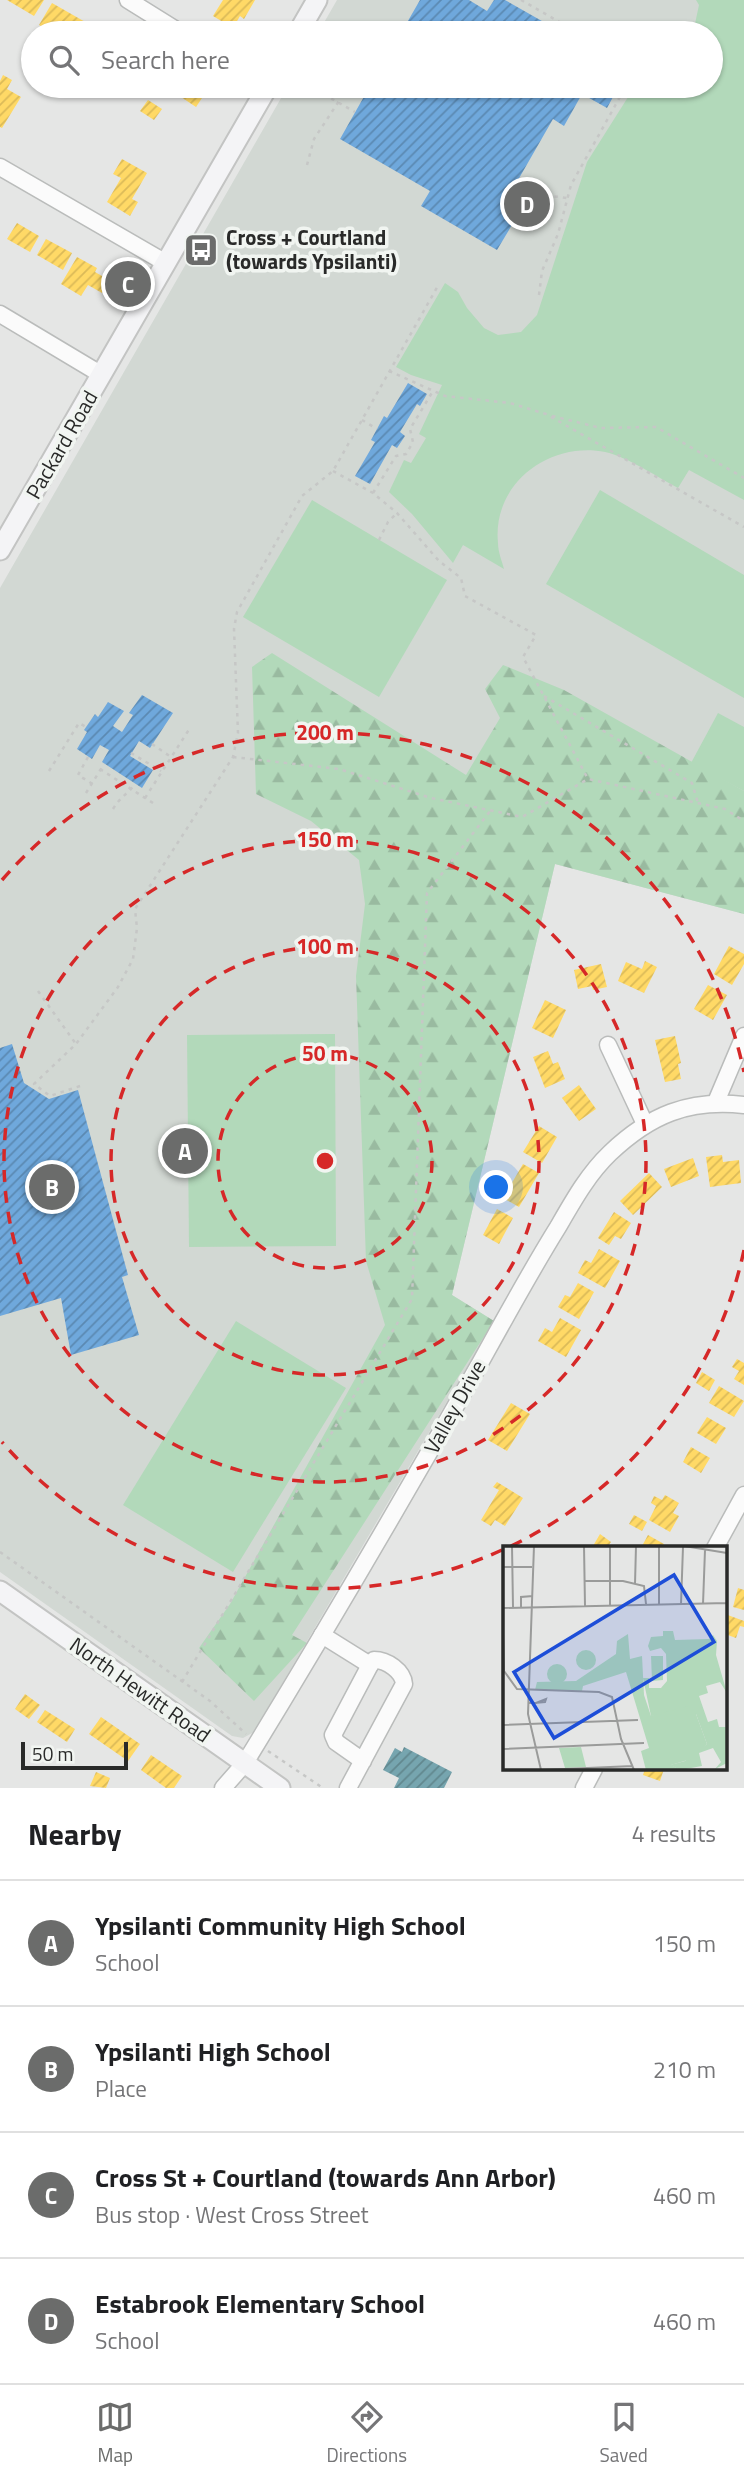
<!DOCTYPE html>
<meta charset="utf-8">
<style>
:root{--surface:#fff;--page:#f2f2f2;--text:#202124;--muted:#757577;--line:#e0e0e0;--accent:#6b6c6b}
body{margin:0;font-family:"Titillium Web",sans-serif;background:var(--page);color:var(--text)}
.scale{position:absolute;left:21px;bottom:18px;width:107px;box-sizing:border-box;padding-left:7px;border:4px solid #292a29;border-top:0;font-size:19px;line-height:24px;white-space:nowrap;color:#292a29;-webkit-text-stroke:5px #f1f5f1;paint-order:stroke}
.you{position:absolute;left:497px;top:1188px;width:24px;height:24px;margin:-18px;border:5px solid #fff;border-radius:50%;background:#1a73e8;box-shadow:0 0 0 10px #1a73e833}
.badge{display:grid;place-items:center;width:46px;height:46px;border-radius:50%;background:var(--accent);color:#fff;font-size:23px;font-weight:700}
.pin{position:absolute;translate:-50% -50%;border:4px solid #fff;box-shadow:0 2px 7px #0006}
.list{margin:0;padding:0;list-style:none}
h2{display:flex;justify-content:space-between;align-items:center;height:91px;margin:0;padding:0 28px;font-size:30px}
h2 small{font-size:23px;font-weight:400;color:var(--muted)}
.list li{display:grid;grid-template-columns:46px 1fr auto;gap:21px;align-items:center;box-sizing:border-box;height:126px;padding:0 28px;border-top:2px solid var(--line)}
.list b{display:block;font-size:26px;white-space:nowrap}
.list p{margin:0;font-size:23px;white-space:nowrap;color:var(--muted)}
.list em{font-size:23px;font-style:normal;color:var(--muted)}
.icon{flex:none;width:38px;height:38px;fill:none;stroke:currentColor;stroke-width:2;stroke-linecap:round;stroke-linejoin:round}
.map{position:relative;flex:none;width:744px;height:1788px;overflow:hidden}
.search{position:absolute;background:var(--surface);box-shadow:0 2px 5px #0004;left:21px;right:21px;top:21px;height:77px;display:flex;align-items:center;gap:18px;box-sizing:border-box;padding:0 24px;border-radius:38px;color:var(--muted);font-size:26px}
.sheet{height:595px;background:var(--surface)}
nav{display:flex;justify-content:space-around;align-items:center;box-sizing:border-box;height:98px;border-top:2px solid var(--line);background:var(--surface);font-size:19px;color:var(--muted)}
nav a{display:grid;justify-items:center;gap:4px}
nav .on{color:var(--accent)}
.map>svg:first-child{display:block}
.built{fill:#d2d8d3}
.green{fill:#b2d9ba}
.forest{fill:url(#forest-firs)}
.homes{fill:url(#homes-hatch)}
.schools{fill:url(#schools-hatch)}
.public{fill:url(#public-hatch)}
.lines{fill:none;stroke-linecap:round;stroke-linejoin:round}
.minor-casing{stroke:#babcbb;stroke-width:19}
.major-casing{stroke:#c3c4c3;stroke-width:23}
.path{stroke:#c6c7c6;stroke-width:2.5;stroke-dasharray:3.5 5;stroke-linecap:butt}
.minor{stroke:#fbfbfb;stroke-width:16}
.major{stroke:#f4f4f6;stroke-width:19}
.ring{fill:none;stroke:#d62828;stroke-width:3.5;stroke-dasharray:12 9}
.labels{text-anchor:middle;stroke-width:7;stroke-linejoin:round;paint-order:stroke}
.poi-label{font-size:21px;font-weight:bold;fill:#292a29;stroke:#f1f5f1;text-anchor:start}
.street-label{font-size:21px;fill:#292a29;stroke:#f1f5f1}
.inset-road{fill:none;stroke:#9a9b9a;stroke-width:2}
.view{fill:#1d4ed8;fill-opacity:0.15;stroke:#1d4ed8;stroke-width:3.5}
.inset-edge{fill:none;stroke:#292a29;stroke-width:3.5}
.centre{fill:#d62828;stroke:#f1f5f1;stroke-width:3.5}
.ring-label{font-size:21px;text-anchor:middle;font-weight:bold;fill:#d62828;stroke:#f1f5f1;stroke-width:7;stroke-linejoin:round;paint-order:stroke}
</style>
<div class="map">
<svg width="744" height="1788" viewBox="0 0 744 1788">
<defs>
<pattern id="forest-firs" width="22" height="20" patternUnits="userSpaceOnUse" patternTransform="scale(1.75)"><rect width="22" height="20" fill="#b2d9ba"/><path d="M5 1l3.5 6h-7zM16 11l3.5 6h-7z" fill="#99baa0"/></pattern>
<pattern id="homes-hatch" width="6" height="6" patternUnits="userSpaceOnUse" patternTransform="scale(1.75)"><rect width="6" height="6" fill="#ffd966"/><path d="M-1 1l2-2M0 6l6-6M5 7l2-2" fill="none" stroke="#dbba58"/></pattern>
<pattern id="schools-hatch" width="6" height="6" patternUnits="userSpaceOnUse" patternTransform="scale(1.75)"><rect width="6" height="6" fill="#6fa8dc"/><path d="M-1 1l2-2M0 6l6-6M5 7l2-2" fill="none" stroke="#5b89b2"/></pattern>
<pattern id="public-hatch" width="6" height="6" patternUnits="userSpaceOnUse" patternTransform="scale(1.75)"><rect width="6" height="6" fill="#76a5af"/><path d="M-1 1l2-2M0 6l6-6M5 7l2-2" fill="none" stroke="#61878e"/></pattern>
</defs>
<rect width="100%" height="100%" fill="#e5e6e5"/>
<path class="built" d="M337,0H744V914L555,864L452,1295L494,1321L254,1732L243,1738L232,1736L0,1572V588L288,86H711V33H318Z"/>
<g class="green">
<path d="M696,0H744V500L689,470L678,488C657,477 628,457 605,452C549,441 492,484 498,543C498,552 502,561 504,569L463,545L453,563L412,514L389,492L404,460L411,463L426,438L419,434L442,385L411,375L396,367L445,283L458,292L467,308L484,328L498,335L521,332L537,315L587,162L635,86H711V33H693L699,5Z"/>
<path d="M600,490L744,575V698L546,584Z"/>
<path d="M312,500L447,580L379,697L243,617Z"/>
<path d="M718,713L744,727V791L691,763Z"/>
<path d="M335,1034L336,1246L189,1247L187,1035Z"/>
<path d="M236,1321L346,1388L233,1572L123,1505Z"/>
</g>
<path class="forest" d="M272,653L466,775L500,718L485,689L503,665L564,690L744,791V914L555,864L452,1295L494,1321L292,1635L307,1643L254,1701L199,1648L230,1604L385,1325L366,1261L356,976L365,904L359,860L311,821L256,794L252,667Z"/>
<g class="homes">
<path d="M7,0H44L34,16Z"/>
<path d="M223,0H255L244,19L240,16L233,28L213,16Z"/>
<path d="M52,3L94,27L90,33H54L39,25Z"/>
<path d="M3,75L12,80L7,89L21,97L2,128L0,127V81Z"/>
<path d="M176,86H210L196,107L172,91Z"/>
<path d="M148,100L162,109L154,120L140,111Z"/>
<path d="M122,159L147,173L132,199L138,202L130,216L107,202L121,178L113,174Z"/>
<path d="M17,223L39,236L30,252L7,239Z"/>
<path d="M46,239L72,253L63,270L37,255Z"/>
<path d="M77,257L97,268L95,272L109,280L102,293L88,285L81,296L61,284Z"/>
<path d="M729,946L744,954V964L732,985L714,974Z"/>
<path d="M645,961L657,967L644,993L618,981L626,962L642,969Z"/>
<path d="M601,964L607,987L593,990L592,986L578,989L574,970Z"/>
<path d="M708,985L727,995L713,1020L694,1009Z"/>
<path d="M545,1000L566,1010L553,1038L532,1028Z"/>
<path d="M675,1036L681,1063L678,1064L681,1079L665,1082L655,1040Z"/>
<path d="M548,1051L553,1064L558,1062L565,1079L545,1088L533,1057Z"/>
<path d="M579,1085L596,1109L579,1121L562,1098Z"/>
<path d="M539,1126L557,1137L542,1163L523,1152Z"/>
<path d="M722,1155L723,1162L739,1160L741,1183L710,1187L706,1157Z"/>
<path d="M693,1158L699,1176L671,1187L664,1169Z"/>
<path d="M523,1164L539,1173L519,1207L503,1198Z"/>
<path d="M649,1173L662,1187L633,1215L620,1201Z"/>
<path d="M497,1209L513,1218L499,1244L483,1235Z"/>
<path d="M614,1212L631,1223L621,1239L615,1236L609,1245L598,1238Z"/>
<path d="M599,1249L620,1261L605,1288L578,1273L585,1260L591,1263Z"/>
<path d="M578,1283L594,1292L579,1319L558,1307L565,1295L570,1297Z"/>
<path d="M560,1318L581,1330L566,1357L538,1341L545,1328L552,1332Z"/>
<path d="M737,1359L744,1363V1385L734,1379L739,1371L732,1367Z"/>
<path d="M702,1372L715,1380L709,1391L696,1383Z"/>
<path d="M719,1386L744,1401L734,1417L709,1403Z"/>
<path d="M511,1403L530,1414L507,1451L488,1440Z"/>
<path d="M707,1417L726,1428L716,1444L697,1433Z"/>
<path d="M691,1447L710,1458L701,1473L683,1462Z"/>
<path d="M497,1482L523,1498L505,1526L495,1520L491,1526L481,1520L499,1490L493,1487Z"/>
<path d="M665,1495L679,1503L673,1513L679,1516L670,1532L649,1520L656,1506L651,1503L654,1496L662,1500Z"/>
<path d="M634,1515L647,1522L642,1531L629,1524Z"/>
<path d="M600,1534L611,1542L607,1548L593,1546Z"/>
<path d="M648,1535L664,1544L662,1548H641Z"/>
<path d="M738,1588L744,1590V1610L733,1607Z"/>
<path d="M725,1614L744,1621V1627L740,1626L736,1638L725,1634Z"/>
<path d="M25,1694L40,1705L29,1719L15,1709Z"/>
<path d="M45,1710L75,1729L67,1742L37,1722Z"/>
<path d="M101,1717L140,1744L128,1761L89,1734Z"/>
<path d="M151,1755L182,1776L174,1788H166L141,1770Z"/>
<path d="M645,1769H664L660,1781L643,1775Z"/>
<path d="M96,1772L110,1778L106,1788L90,1786Z"/>
</g>
<g class="schools">
<path d="M420,0H469L487,11L494,0H505L563,33H401Z"/>
<path d="M370,86H619L607,108L582,94L564,126L553,119L510,194L525,203L497,250L421,206L430,191L340,139Z"/>
<path d="M408,383L427,394L420,406L417,404L400,432L405,436L397,448L392,445L370,484L355,476L375,442L371,440L384,416L387,418Z"/>
<path d="M142,695L173,713L150,748L139,741L130,756L153,770L142,788L102,762L109,750L100,745L92,759L77,749L87,732L84,730L95,714L98,717L108,702L124,711L113,726L122,732L133,715L129,713Z"/>
<path d="M12,1044L24,1083L49,1099L78,1090L128,1275L122,1277L139,1335L71,1355L61,1298L0,1316V1048Z"/>
</g>
<path class="public" d="M404,1747L452,1772L444,1788H394L399,1778L383,1770L395,1748L402,1752Z"/>
<g class="lines">
<g class="minor-casing">
<g id="minor">
<path d="M128,0L181,33"/>
<path d="M0,167L166,263"/>
<path d="M0,314L102,375"/>
<path d="M608,1045L645,1124"/>
<path d="M716,1102L744,1036"/>
<path d="M715,1548L744,1495"/>
<path d="M322,1635L370,1665"/>
<path d="M223,1788L245,1763C325,1632 403,1499 479,1365C505,1318 530,1272 558,1227C573,1201 588,1174 610,1153C650,1115 688,1099 744,1105"/>
<path d="M348,1788L404,1684C403,1671 387,1660 374,1660L370,1665L333,1735L336,1742L363,1761"/>
<path d="M584,1788L594,1769"/>
</g>
</g>
<g class="major-casing">
<g id="major">
<path d="M298,33L317,0"/>
<path d="M0,550L268,86"/>
<path d="M0,1591L280,1788"/>
</g>
</g>
<g class="path">
<path d="M521,0L579,33"/>
<path d="M309,86L355,112"/>
<path d="M307,165L314,139L341,98L342,86"/>
<path d="M513,188L527,193L567,198"/>
<path d="M539,295L542,271L558,234L571,185L626,86"/>
<path d="M389,371L445,396L510,403L546,414L744,527"/>
<path d="M552,416L601,428L656,427L744,478"/>
<path d="M362,420L377,429"/>
<path d="M333,471L373,493L397,513L439,561L461,578L465,596L536,635L523,657L588,779"/>
<path d="M373,493L396,456L406,454L413,442L410,429L433,391"/>
<path d="M379,540L388,522L397,513"/>
<path d="M544,696L692,783L698,803"/>
<path d="M152,744L171,757"/>
<path d="M131,753L161,771"/>
<path d="M88,757L78,775L96,786"/>
<path d="M233,757L339,769L431,798L522,817L588,779L725,809L744,821"/>
<path d="M100,769L156,805"/>
<path d="M49,771L79,723L86,727"/>
<path d="M86,793L104,764"/>
<path d="M145,798L190,728"/>
<path d="M113,809C120,797 129,793 135,784"/>
<path d="M38,991L76,1044"/>
<path d="M80,1086L50,1096L34,1084L76,1044L118,987L133,959L137,928L135,909L233,757L238,733L234,629L237,612L302,496L333,471L439,284"/>
<path d="M0,1552L210,1701L246,1734"/>
<path d="M182,1682L412,1299L427,893L491,810"/>
<path d="M268,1751L323,1788"/>
</g>
<use href="#minor" class="minor"/>
<use href="#major" class="major"/>
</g>
<g class="ring">
<circle cx="325" cy="1161" r="107"/>
<circle cx="325" cy="1161" r="214"/>
<circle cx="325" cy="1161" r="321"/>
<path d="M744 1250A428 428 0 0 1 509 1547M502 1550A428 428 0 0 1 2 1442M2 880A428 428 0 0 1 744 1072"/>
</g>
<defs>
<g id="bus-square" transform="scale(1.75)"><rect x="-9" y="-9" width="18" height="18" rx="4" fill="#6b6c6b" stroke="#f1f5f1"/><path d="M-5-6H5V4H4V6H2V4H-2V6H-4V4H-5ZM-3.5-4V0h7V-4ZM-3.5 1.2v1.5H-2V1.2ZM2 1.2v1.5H3.5V1.2Z" fill="#fff"/></g>
</defs>
<g fill-rule="evenodd">
<use href="#bus-square" x="201" y="250"/>
</g>
<g class="labels">
<g class="poi-label">
<text x="226" y="245">Cross + Courtland<tspan x="226" dy="24">(towards Ypsilanti)</tspan></text>
</g>
<g class="street-label">
<text transform="translate(62 445) rotate(-60)" y="7">Packard Road</text>
<text transform="translate(455 1407) rotate(-61)" y="7">Valley Drive</text>
<text transform="translate(140 1690) rotate(35)" y="7">North Hewitt Road</text>
</g>
</g>
<g transform="translate(503 1546)">
<rect width="224" height="224" fill="#e5e6e5"/>
<path d="M160,85H170L172,94L206,93L210,89L214,95L213,109L224,147L217,136L203,140L205,147L196,150L205,176L214,173L216,181H224V217L212,223L218,216L210,202L196,207L199,220L177,224L167,219L182,215L204,198L193,168L148,170L140,132H146V142H158L164,135L163,108L158,102L147,105L145,100L148,91L160,90ZM73 114a10 10 0 1 1 20 0a10 10 0 1 1-20 0ZM148,110H160V134L149,135ZM44 128a10 10 0 1 1 20 0a10 10 0 1 1-20 0ZM78,201L83,221L62,222L56,202Z" fill="#b2d9ba"/>
<path d="M125,88L127,113L139,110L141,149L148,170L186,160L193,168L204,198L188,213L168,219L177,224H143L138,205L146,202L123,126L80,140L79,145L32,144L34,136L73,135L113,108L114,95Z" fill="#b2d9ba"/>
<path class="inset-road" d="M9,0L10,61M31,0L25,168L38,224M81,0L82,60M156,0V58M181,0L224,7M224,11V110M0,21H29M82,35H120L141,40L143,58M132,38L133,0M178,58L180,1M200,58L202,4M107,59V0M18,61V51L30,50M0,62L224,57M0,88L1,125L14,143L96,146L109,151L118,193L131,224M25,157H31L42,156L43,153L33,157M0,179L135,174M0,203L141,197M39,224L130,220"/>
<path class="view" d="M171,29L211,96L51,192L11,126Z"/>
<rect width="224" height="224" class="inset-edge"/>
</g>
<circle cx="325" cy="1161" r="10" class="centre"/>
<g class="ring-label">
<text x="325" y="740">200 m</text>
<text x="325" y="847">150 m</text>
<text x="325" y="954">100 m</text>
<text x="325" y="1061">50 m</text>
</g>
</svg>
<div class="scale">50 m</div>
<div class="you"></div>
<div class="pin badge" style="left:185px;top:1151px">A</div>
<div class="pin badge" style="left:52px;top:1187px">B</div>
<div class="pin badge" style="left:128px;top:284px">C</div>
<div class="pin badge" style="left:527px;top:204px">D</div>
<div class="search"><svg class="icon" aria-label="search" viewBox="0 0 24 24"><circle cx="10" cy="10" r="6"/><path d="M15 15l6 6"/></svg>Search here</div>
</div>
<section class="sheet">
<h2>Nearby<small>4 results</small></h2>
<ul class="list">
<li><span class="badge">A</span><div><b>Ypsilanti Community High School</b><p>School</p></div><em>150 m</em></li>
<li><span class="badge">B</span><div><b>Ypsilanti High School</b><p>Place</p></div><em>210 m</em></li>
<li><span class="badge">C</span><div><b>Cross St + Courtland (towards Ann Arbor)</b><p>Bus stop · West Cross Street</p></div><em>460 m</em></li>
<li><span class="badge">D</span><div><b>Estabrook Elementary School</b><p>School</p></div><em>460 m</em></li>
</ul>
</section>
<nav>
<a class="on"><svg class="icon" aria-label="map" viewBox="0 0 24 24"><path d="M3 6l6-2 6 2 6-2v14l-6 2-6-2-6 2zM9 4v14M15 6v14"/></svg>Map</a>
<a><svg class="icon" aria-label="directions" viewBox="0 0 24 24"><path d="M12 3l9 9-9 9-9-9zM9 14v-3h6M13 9l2 2-2 2"/></svg>Directions</a>
<a><svg class="icon" aria-label="saved" viewBox="0 0 24 24"><path d="M7 4h10v16l-5-4-5 4z"/></svg>Saved</a>
</nav>
